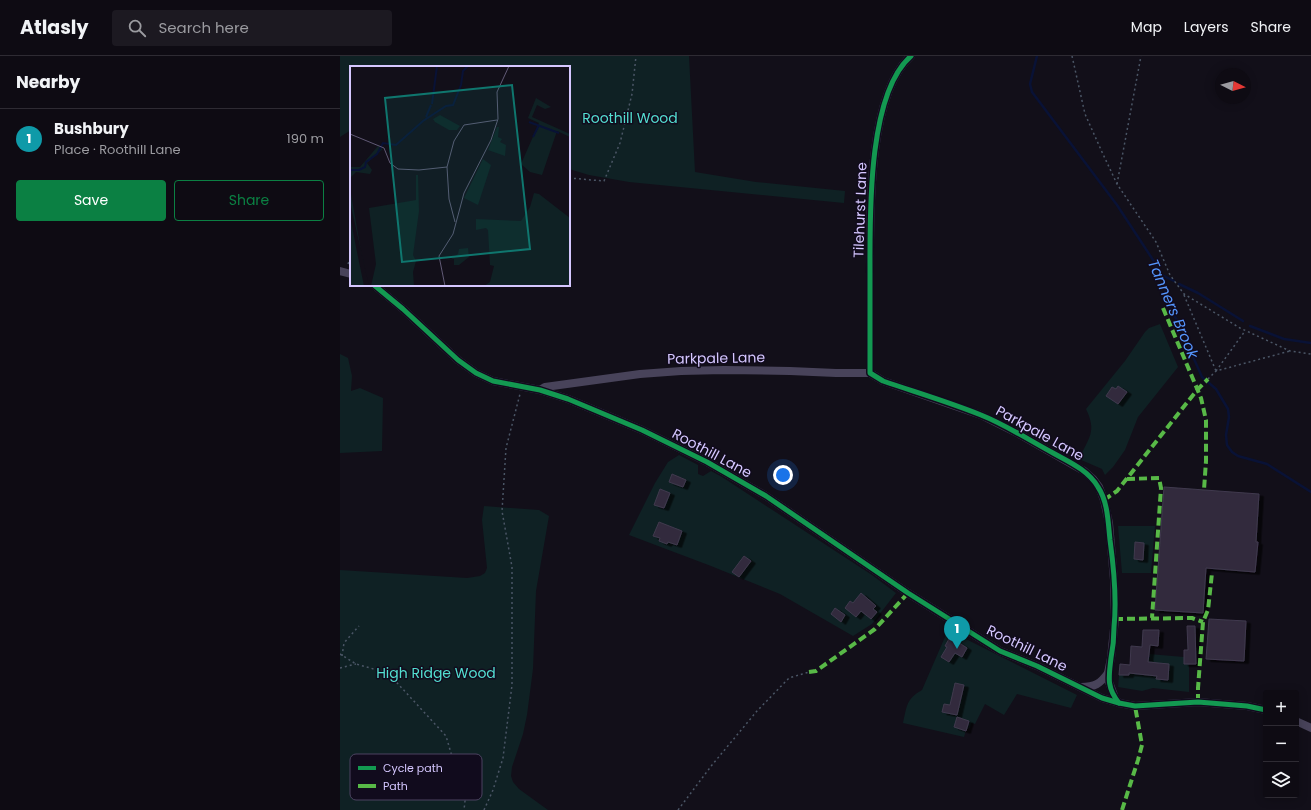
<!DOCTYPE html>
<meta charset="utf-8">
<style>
:root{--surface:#0e0b13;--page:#1c1921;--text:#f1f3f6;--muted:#9b9ba0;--line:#2e2b33;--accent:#0b8043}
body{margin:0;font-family:Poppins,sans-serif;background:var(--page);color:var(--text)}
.controls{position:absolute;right:12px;bottom:12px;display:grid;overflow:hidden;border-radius:4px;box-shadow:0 2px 10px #0003}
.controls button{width:36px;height:36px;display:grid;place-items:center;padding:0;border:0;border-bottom:1px solid var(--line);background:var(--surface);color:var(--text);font:20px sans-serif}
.compass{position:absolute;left:875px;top:12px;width:36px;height:36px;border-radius:50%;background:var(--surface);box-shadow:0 2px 10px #0003;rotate:96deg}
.you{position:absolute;left:443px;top:419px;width:14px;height:14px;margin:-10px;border:3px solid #fff;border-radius:50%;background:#1a73e8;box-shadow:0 0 0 6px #1a73e833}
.badge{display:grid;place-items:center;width:26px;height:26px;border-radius:50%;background:var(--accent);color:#fff;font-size:13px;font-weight:700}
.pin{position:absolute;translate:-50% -33px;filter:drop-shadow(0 1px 2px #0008)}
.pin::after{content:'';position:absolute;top:21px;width:14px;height:12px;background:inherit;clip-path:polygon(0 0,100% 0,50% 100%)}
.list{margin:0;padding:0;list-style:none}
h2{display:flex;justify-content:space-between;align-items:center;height:52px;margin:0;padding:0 16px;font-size:17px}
h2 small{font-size:13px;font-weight:400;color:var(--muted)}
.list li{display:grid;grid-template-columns:26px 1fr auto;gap:12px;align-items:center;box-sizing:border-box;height:60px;padding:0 16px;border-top:1px solid var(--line)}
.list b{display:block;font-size:15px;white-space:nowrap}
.list p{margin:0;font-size:13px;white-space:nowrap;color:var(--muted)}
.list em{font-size:13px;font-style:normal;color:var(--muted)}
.actions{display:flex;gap:8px;padding:12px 16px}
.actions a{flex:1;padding:9px 0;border:1px solid var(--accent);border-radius:4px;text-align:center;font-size:14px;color:var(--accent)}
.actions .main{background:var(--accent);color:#fff}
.icon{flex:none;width:22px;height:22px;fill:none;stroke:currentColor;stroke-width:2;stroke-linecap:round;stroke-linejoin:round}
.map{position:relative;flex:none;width:971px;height:754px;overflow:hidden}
header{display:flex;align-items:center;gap:24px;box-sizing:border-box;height:56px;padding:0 20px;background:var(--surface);border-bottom:1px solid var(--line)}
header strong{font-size:19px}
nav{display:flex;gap:22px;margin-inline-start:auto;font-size:14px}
.search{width:280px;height:36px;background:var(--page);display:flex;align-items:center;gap:10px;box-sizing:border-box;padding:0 14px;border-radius:4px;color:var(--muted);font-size:15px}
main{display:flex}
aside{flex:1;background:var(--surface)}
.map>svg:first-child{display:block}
.green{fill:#0f2124}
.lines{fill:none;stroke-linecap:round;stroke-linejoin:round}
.stream{stroke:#091236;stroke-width:2.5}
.building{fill:#312c3c;stroke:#40394e;filter:url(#shadow)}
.path{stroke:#4b5666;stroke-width:1.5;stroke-dasharray:2 3;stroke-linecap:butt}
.street{stroke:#48435a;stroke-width:8}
.quiet{stroke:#58b947;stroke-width:4;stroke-dasharray:8 4;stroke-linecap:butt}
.cycleway-casing{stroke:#110b1d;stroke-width:8}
.cycleway{stroke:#139951;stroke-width:5}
.labels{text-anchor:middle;stroke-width:3;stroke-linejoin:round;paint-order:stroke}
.park-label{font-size:14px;fill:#53dfd1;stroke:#110b1d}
.street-label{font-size:14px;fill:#d5c7ff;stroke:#110b1d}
.water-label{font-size:15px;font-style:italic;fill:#5597ff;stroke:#110b1d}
.inset-river{fill:none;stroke:#091236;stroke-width:2}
.inset-road{fill:none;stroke:#605975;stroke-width:1}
.view{fill:#0f766e;fill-opacity:0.15;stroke:#0f766e;stroke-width:2}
.inset-edge{fill:none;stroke:#d5c7ff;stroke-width:2}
.key{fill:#110b1d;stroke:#4c4361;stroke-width:1}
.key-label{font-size:11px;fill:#d5c7ff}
</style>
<header>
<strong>Atlasly</strong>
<div class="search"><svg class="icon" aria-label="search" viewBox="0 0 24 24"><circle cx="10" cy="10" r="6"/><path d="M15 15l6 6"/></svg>Search here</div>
<nav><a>Map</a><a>Layers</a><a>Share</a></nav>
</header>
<main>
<aside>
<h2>Nearby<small></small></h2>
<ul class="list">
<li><span class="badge" style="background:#0f9aa8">1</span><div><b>Bushbury</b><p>Place · Roothill Lane</p></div><em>190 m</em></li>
</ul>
<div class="actions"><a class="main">Save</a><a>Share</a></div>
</aside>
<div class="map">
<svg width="971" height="754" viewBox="0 0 971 754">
<defs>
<filter id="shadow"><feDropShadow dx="4.5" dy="2.5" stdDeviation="0" flood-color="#0009"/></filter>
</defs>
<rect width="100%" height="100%" fill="#120f19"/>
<g class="green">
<path d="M0,0H349L355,116L416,126L505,135L504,147L289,126L249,119L229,113V11H11V74L0,81Z"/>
<path d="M820,268L838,311L798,361L785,394L773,411L765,419L762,413L739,403C749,381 757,376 746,353L785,305L805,276L809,272Z"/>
<path d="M0,298L8,302L12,320L11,335L20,332L43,342L42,395L0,397Z"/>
<path d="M339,399L358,409V418L363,420L371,415L382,421L532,519L556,537L532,568L513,580L440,538L371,510L289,479L315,427L328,406Z"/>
<path d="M144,450L199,454L209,460L196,535L193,613L187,659L183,678L172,711L171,720L173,726L179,733L208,754H0V514L127,522L140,520L145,517L147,512L142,464Z"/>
<path d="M778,470H815L811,517H782Z"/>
<path d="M608,574L737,639L731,652L677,638L664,659L645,648L635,668L631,667L630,672L627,671L624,681L563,667C567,650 566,643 582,634Z"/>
<path d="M809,598L844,601L849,608V636L813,632L802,635L778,631L779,619H788L789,617L806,618Z"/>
</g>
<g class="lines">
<g class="stream">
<path d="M697,0L690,28L692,36L777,149L817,210L824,226L827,244L833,258L844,275L854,303L862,321L876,333L888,353L889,361L886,379L887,389L892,396L898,400L927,408L971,436"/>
<path d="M822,219L834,225"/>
<path d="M839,228L858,237L903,265"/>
<path d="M910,270L944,283L971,287"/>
</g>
</g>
<g class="building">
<path d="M778,330L787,336L778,348L766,340L772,331L776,333Z"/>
<path d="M332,418L346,424L343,431L329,426Z"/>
<path d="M824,431L919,438L916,486H918L915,516L866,512L863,557L815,554Z"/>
<path d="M320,433L330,437L324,452L314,449Z"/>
<path d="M319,466L342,475L337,489L328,486L327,488L319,485L320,482L313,480Z"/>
<path d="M795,486L804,487L803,504L794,503Z"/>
<path d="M404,500L411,505L399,521L392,516Z"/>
<path d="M521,537L536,550L533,553L537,556L531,563L521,555L516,561L505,552L510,545L513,547Z"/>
<path d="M495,552L505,559L501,566L491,558Z"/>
<path d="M869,563L906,565L904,605L866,603Z"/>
<path d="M847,570H855L856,608H844V594H848Z"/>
<path d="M803,574H819L818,590L810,589L808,606L829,608L828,624L816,623L817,620L789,617V619H779L780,608L790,609L791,590L802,591Z"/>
<path d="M610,581L627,592L622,601L615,597L609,606L601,601L607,591L605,590Z"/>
<path d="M615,627L624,629L617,659L602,656L604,648L610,649Z"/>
<path d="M617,661L629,665L626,675L614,671Z"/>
</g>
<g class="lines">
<g class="path">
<path d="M732,0L745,58L762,96L777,128L816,186L830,219L844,238L900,272L950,295L971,298"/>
<path d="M229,122L264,125L280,87L292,38L296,0"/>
<path d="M777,128L801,0"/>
<path d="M8,208L11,201"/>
<path d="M844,239L876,315"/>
<path d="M876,315L905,275"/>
<path d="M868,323L876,315L950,295"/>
<path d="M0,598L16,608L48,617L106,680L125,745L124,754"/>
<path d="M2,600L4,587L19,570"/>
<path d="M0,612L16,608"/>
<path d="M144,754L153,734L163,702L172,629V511L162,455L166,392L180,338"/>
<path d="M338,754L372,709L417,655L449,622L469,616"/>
</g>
<g class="street">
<path d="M0,215L11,218"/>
<path d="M34,229L63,253L118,304L136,317L153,325L200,334L228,343L302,374L367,406L426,440L568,537L660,595L697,610L762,642L779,647L795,650L858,646L907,650L926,654"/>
<path d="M530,317C530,284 530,250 530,217C530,162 527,38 571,0"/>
<path d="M200,334L205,331L300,318L341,315L384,314L450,315L496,317H530L543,325L641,359L679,378L744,415L753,423L759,431L764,444L769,467L774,524L775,563L771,602L768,617L769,626L775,642L779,647"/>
<path d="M741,631C755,631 760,628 768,617"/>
<path d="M956,665L971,672"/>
</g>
<g class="quiet">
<path d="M823,252L861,342L866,364V405L864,434"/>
<path d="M787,423L819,422L821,432L812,562"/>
<path d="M764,444L777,435L857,334L868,323"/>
<path d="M775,563L852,562L863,566"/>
<path d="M469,616L476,615L535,573L568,537"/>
<path d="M858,646V632L863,566L868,554L872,517"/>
<path d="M782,754L798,704L802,689L795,650"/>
</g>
<g class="cycleway-casing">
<g id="cycleway">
<path d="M571,0C527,38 530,162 530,217C530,250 530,284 530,317L543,325C575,336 609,346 641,359C666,369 689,384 713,397C729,406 748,414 758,431C768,446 768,466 770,484C774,513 777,542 774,571C774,581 773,592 771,602C769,620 766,631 779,647"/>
<path d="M34,229L63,253L118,304L136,317L153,325L200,334L228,343L302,374L367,406L426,440L568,537L660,595L697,610L762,642L779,647L795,650L858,646L907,650L926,654"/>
</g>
</g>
<use href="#cycleway" class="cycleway"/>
</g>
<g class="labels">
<g class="park-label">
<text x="290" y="67">Roothill Wood</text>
<text x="96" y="622">High Ridge Wood</text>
</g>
<g class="street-label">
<text transform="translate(520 154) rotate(-88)" y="5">Tilehurst Lane</text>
<text transform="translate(376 302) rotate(-1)" y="5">Parkpale Lane</text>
<text transform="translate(700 377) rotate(29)" y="5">Parkpale Lane</text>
<text transform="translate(372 397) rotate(28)" y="5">Roothill Lane</text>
<text transform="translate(687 592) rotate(26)" y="5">Roothill Lane</text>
</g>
<g class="water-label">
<text transform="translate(833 253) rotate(67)" y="5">Tanners Brook</text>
</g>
</g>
<g transform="translate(10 10)">
<rect width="220" height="220" fill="#120f19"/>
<path d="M186,32L201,41L195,43L187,39L182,51L220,68V71L207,65L192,109L180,106L171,98L189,57L178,52ZM90,49L110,60L107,64H99L85,56L83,53ZM147,61H149L148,71L152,73L150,76L156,79L155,90L138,84ZM28,80L33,83L17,97L22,104L20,108L6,106L0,112V101H10ZM133,93L141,99L128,139L114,132ZM66,109H68L69,145L63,189L66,195L63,206L64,220H21L26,198L19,142L66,134ZM0,122L11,185L19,220L0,136ZM184,127L189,128L220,152V220H134L140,216L144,200L140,199L138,164L136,162L126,164V153L171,155L180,141ZM0,150L6,181L14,220H0ZM118,182L119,191L109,199H104V193L90,195L101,193L108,188L109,183Z" fill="#0f2124"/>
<path class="inset-river" d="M82,38L87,0M76,51L81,39M179,56L209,67M183,71L189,59M0,104H9L15,101L16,96L27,88L33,77L46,79L73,55L96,40L103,39L111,19L113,5L118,0"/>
<path class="inset-road" d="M0,68L34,82L40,97L48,103L69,104L97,101M105,156L99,133L97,101L104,75L114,59L147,54M95,220L89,190L103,168L114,127L141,74L148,53L147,26L159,0"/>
<path class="view" d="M162,19L180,183L52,196L35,32Z"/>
<rect width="220" height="220" class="inset-edge"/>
</g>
<rect x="10" y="698" width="132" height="46" rx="6" class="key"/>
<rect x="18" y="710" width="18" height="4" fill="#139951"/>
<rect x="18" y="728" width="18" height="4" fill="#58b947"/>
<g class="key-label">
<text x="43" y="716">Cycle path</text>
<text x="43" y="734">Path</text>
</g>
</svg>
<div class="controls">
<button>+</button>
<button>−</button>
<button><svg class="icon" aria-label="layers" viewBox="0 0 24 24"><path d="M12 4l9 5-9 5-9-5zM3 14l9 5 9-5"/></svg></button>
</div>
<svg class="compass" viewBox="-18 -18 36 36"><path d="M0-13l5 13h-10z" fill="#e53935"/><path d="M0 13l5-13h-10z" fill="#9b9ba0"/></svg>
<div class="you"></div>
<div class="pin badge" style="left:617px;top:593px;background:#0f9aa8">1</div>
</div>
</main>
